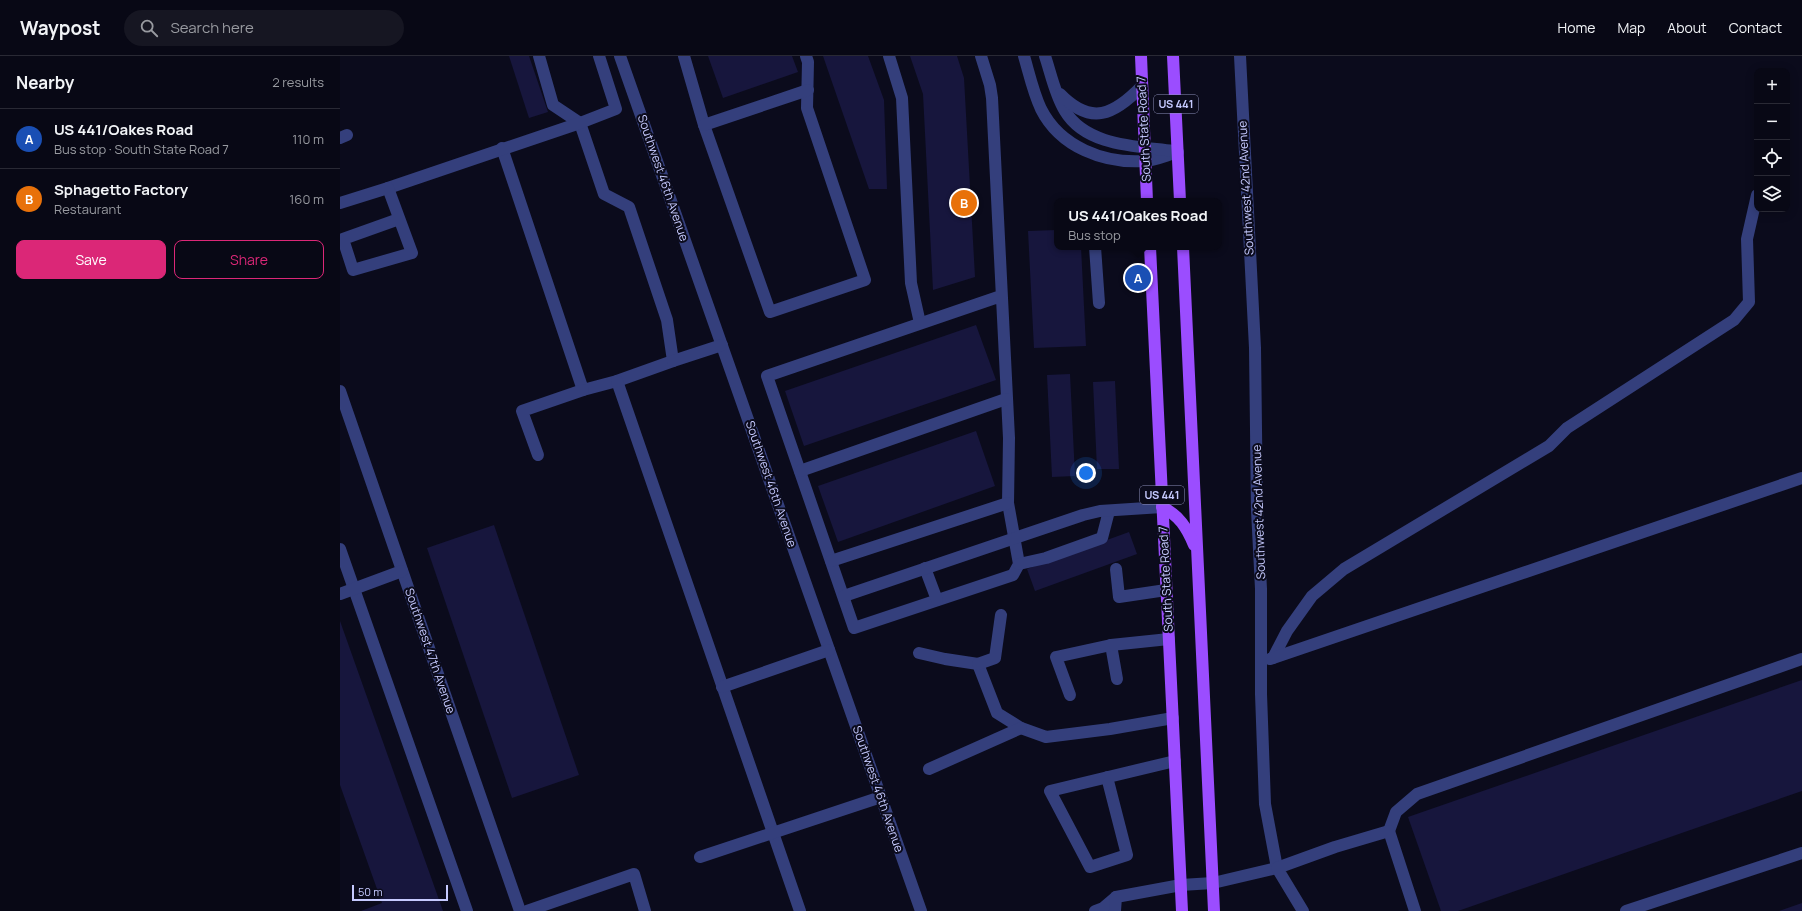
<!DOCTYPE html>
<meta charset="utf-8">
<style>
:root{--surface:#080815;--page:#161622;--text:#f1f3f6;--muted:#989aa0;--line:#292934;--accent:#db2777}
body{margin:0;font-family:Manrope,sans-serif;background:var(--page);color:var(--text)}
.controls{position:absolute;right:12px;top:12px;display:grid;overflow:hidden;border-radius:8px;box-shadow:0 2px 10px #0003}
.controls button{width:36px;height:36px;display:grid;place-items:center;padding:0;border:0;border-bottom:1px solid var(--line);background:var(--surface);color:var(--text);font:20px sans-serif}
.scale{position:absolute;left:12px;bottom:10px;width:96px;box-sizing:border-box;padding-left:4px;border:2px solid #c6caff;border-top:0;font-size:11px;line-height:14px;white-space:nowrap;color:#c6caff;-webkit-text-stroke:3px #0b0b1c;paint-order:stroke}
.you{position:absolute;left:746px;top:417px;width:14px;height:14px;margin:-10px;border:3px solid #fff;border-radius:50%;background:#1a73e8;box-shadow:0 0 0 6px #1a73e833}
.badge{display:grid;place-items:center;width:26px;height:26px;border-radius:50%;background:var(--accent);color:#fff;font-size:13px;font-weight:700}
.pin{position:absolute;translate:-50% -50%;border:2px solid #fff;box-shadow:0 1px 4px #0006}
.popup{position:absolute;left:714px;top:142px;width:168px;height:52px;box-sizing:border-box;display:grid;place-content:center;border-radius:8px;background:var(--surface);filter:drop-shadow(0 1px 3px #0005);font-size:13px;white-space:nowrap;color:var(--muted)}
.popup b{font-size:15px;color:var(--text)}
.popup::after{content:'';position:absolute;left:50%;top:100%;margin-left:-8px;border:8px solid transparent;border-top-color:var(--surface)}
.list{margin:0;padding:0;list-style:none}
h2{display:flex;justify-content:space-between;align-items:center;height:52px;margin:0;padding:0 16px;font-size:17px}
h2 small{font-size:13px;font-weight:400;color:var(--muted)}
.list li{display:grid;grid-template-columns:26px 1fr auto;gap:12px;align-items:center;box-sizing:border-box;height:60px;padding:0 16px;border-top:1px solid var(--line)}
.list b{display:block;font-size:15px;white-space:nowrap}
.list p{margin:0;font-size:13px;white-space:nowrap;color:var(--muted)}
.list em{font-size:13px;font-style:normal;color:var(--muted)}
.actions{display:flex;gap:8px;padding:12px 16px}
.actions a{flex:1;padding:9px 0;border:1px solid var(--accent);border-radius:8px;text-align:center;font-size:14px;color:var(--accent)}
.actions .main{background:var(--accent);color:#fff}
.icon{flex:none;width:22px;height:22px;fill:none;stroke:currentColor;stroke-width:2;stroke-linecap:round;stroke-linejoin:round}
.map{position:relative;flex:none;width:1462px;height:855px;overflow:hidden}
header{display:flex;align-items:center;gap:24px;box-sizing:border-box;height:56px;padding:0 20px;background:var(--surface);border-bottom:1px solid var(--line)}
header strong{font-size:19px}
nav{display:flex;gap:22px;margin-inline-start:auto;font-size:14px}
.search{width:280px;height:36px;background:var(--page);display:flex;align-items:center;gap:10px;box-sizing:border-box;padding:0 14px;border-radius:22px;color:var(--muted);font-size:15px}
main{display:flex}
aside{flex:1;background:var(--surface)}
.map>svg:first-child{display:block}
.building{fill:#17163d}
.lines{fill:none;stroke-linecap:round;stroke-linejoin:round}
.minor{stroke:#343f7c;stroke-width:12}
.major{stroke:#9b4dff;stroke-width:12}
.labels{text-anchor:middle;stroke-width:4;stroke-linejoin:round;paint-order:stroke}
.shield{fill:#0b0b1c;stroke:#8e91bb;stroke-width:1}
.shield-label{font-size:11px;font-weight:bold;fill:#c6caff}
.street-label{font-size:12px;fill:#c6caff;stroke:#0b0b1c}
</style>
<header>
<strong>Waypost</strong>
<div class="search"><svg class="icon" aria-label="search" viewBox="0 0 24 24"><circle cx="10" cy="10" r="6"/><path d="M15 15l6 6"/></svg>Search here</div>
<nav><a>Home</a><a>Map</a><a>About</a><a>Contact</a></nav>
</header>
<main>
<aside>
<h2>Nearby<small>2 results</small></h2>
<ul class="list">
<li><span class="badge" style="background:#1a4fb4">A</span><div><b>US 441/Oakes Road</b><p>Bus stop · South State Road 7</p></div><em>110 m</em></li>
<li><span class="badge" style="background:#e8710a">B</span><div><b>Sphagetto Factory</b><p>Restaurant</p></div><em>160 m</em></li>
</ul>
<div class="actions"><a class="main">Save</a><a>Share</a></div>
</aside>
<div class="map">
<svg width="1462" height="855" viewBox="0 0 1462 855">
<rect width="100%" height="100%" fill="#0b0b1c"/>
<g class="building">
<path d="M169,0H189L208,56L189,62Z"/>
<path d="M368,0H452L458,16L383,42Z"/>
<path d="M483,0H528L544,44L547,133H529Z"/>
<path d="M570,0H617L624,22L635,221L593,234L583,38Z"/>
<path d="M717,174V191H741L746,290L694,292L688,175Z"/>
<path d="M636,269L656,324L464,390L445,335Z"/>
<path d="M730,318L735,420L712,421L707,319Z"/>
<path d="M775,325L779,413H757L753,326Z"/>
<path d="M636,375L655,430L498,486L478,430Z"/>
<path d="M154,469L239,719L172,742L87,492Z"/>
<path d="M789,476L797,498L695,535L687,513Z"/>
<path d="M0,565L103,855H21L42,847L0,729Z"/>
<path d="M1462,624V735L1118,855H1101L1068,761Z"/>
<path d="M1462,847V855H1439Z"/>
</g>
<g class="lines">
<g class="minor">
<path d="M280,0L581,855"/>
<path d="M344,0L364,69L430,256L525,224L467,52L468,6L466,0"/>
<path d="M549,0L562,42L571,227L580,267"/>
<path d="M641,0L650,29L652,42L669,382L668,447L679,508L673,519L514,572L427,320L661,240"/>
<path d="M684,0C689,17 693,36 701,53C720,91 764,108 805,105C816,104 827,99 838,96"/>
<path d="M705,0C711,18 715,39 725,55C746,90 796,90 833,95"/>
<path d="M720,38C751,70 774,59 802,30"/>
<path d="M364,69L468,34"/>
<path d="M0,82L7,79"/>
<path d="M162,92L243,334L277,325L333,305L327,264L289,151L264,138L240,67L213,49L199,0"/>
<path d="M48,132L240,67L276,53L259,0"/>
<path d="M0,147L48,132L72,197L13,214L3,183L59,163"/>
<path d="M755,191L759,247"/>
<path d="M333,305L382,289"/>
<path d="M277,325L460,855"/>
<path d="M0,335L180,855"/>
<path d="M198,399L182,355L243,334"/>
<path d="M460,415L666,343"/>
<path d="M0,493L127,855"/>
<path d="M491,505L668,447"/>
<path d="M679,508L706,502L762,482L769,455"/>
<path d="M585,512L597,544"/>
<path d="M776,513L779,541L826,534"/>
<path d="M0,538L62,515"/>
<path d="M504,540L743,459L760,455L822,451"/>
<path d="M771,589L777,623"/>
<path d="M579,597L605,603L638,608L657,657L681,672L706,681L770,673L833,662"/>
<path d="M933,602L947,575L972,540L1004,513L1209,390L1227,372L1394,264L1409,246L1407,183L1417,139"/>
<path d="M930,603L1462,422"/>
<path d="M638,608L655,602L661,559"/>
<path d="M382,631L489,594"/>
<path d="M730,639L716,601L771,589L829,583"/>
<path d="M589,713L681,672"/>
<path d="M767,721L787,799L750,811L710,735L835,705"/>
<path d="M1049,775L1056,756L1077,738L1462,603"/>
<path d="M360,801L541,741"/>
<path d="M187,855L294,818L305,855"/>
<path d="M755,855L763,852L776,841"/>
<path d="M775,855L776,841L841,829L873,827L937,812L925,748L921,638V533L917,454L915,292L900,0"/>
<path d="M963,855L937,812L995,791L1049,775L1075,855"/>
<path d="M1286,855L1462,797"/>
</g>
<g class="major">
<path d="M801,0L807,145"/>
<path d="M833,0L840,145"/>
<path d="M810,191L842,855"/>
<path d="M843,191L874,855"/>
<path d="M822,451C839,459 847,472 854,489"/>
</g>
</g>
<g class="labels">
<g class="shield">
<rect x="814" y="39" width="44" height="18" rx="3"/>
<rect x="800" y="430" width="44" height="18" rx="3"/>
</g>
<g class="shield-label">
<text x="836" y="52">US 441</text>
<text x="822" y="443">US 441</text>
</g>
<g class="street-label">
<text transform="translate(804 73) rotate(-93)" y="4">South State Road 7</text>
<text transform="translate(323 122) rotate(71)" y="4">Southwest 46th Avenue</text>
<text transform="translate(906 132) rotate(-93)" y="4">Southwest 42nd Avenue</text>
<text transform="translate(431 428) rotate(71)" y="4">Southwest 46th Avenue</text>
<text transform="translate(919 456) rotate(-92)" y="4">Southwest 42nd Avenue</text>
<text transform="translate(826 523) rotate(-93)" y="4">South State Road 7</text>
<text transform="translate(90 595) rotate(71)" y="4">Southwest 47th Avenue</text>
<text transform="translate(538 733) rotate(71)" y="4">Southwest 46th Avenue</text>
</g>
</g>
</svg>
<div class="controls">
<button>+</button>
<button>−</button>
<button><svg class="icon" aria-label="locate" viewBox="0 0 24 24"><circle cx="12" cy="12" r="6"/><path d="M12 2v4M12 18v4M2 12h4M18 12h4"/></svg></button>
<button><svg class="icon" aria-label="layers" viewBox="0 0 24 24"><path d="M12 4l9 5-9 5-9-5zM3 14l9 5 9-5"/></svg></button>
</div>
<div class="scale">50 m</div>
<div class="you"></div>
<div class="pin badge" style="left:798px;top:222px;background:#1a4fb4">A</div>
<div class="popup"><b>US 441/Oakes Road</b>Bus stop</div>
<div class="pin badge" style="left:624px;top:147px;background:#e8710a">B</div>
</div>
</main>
